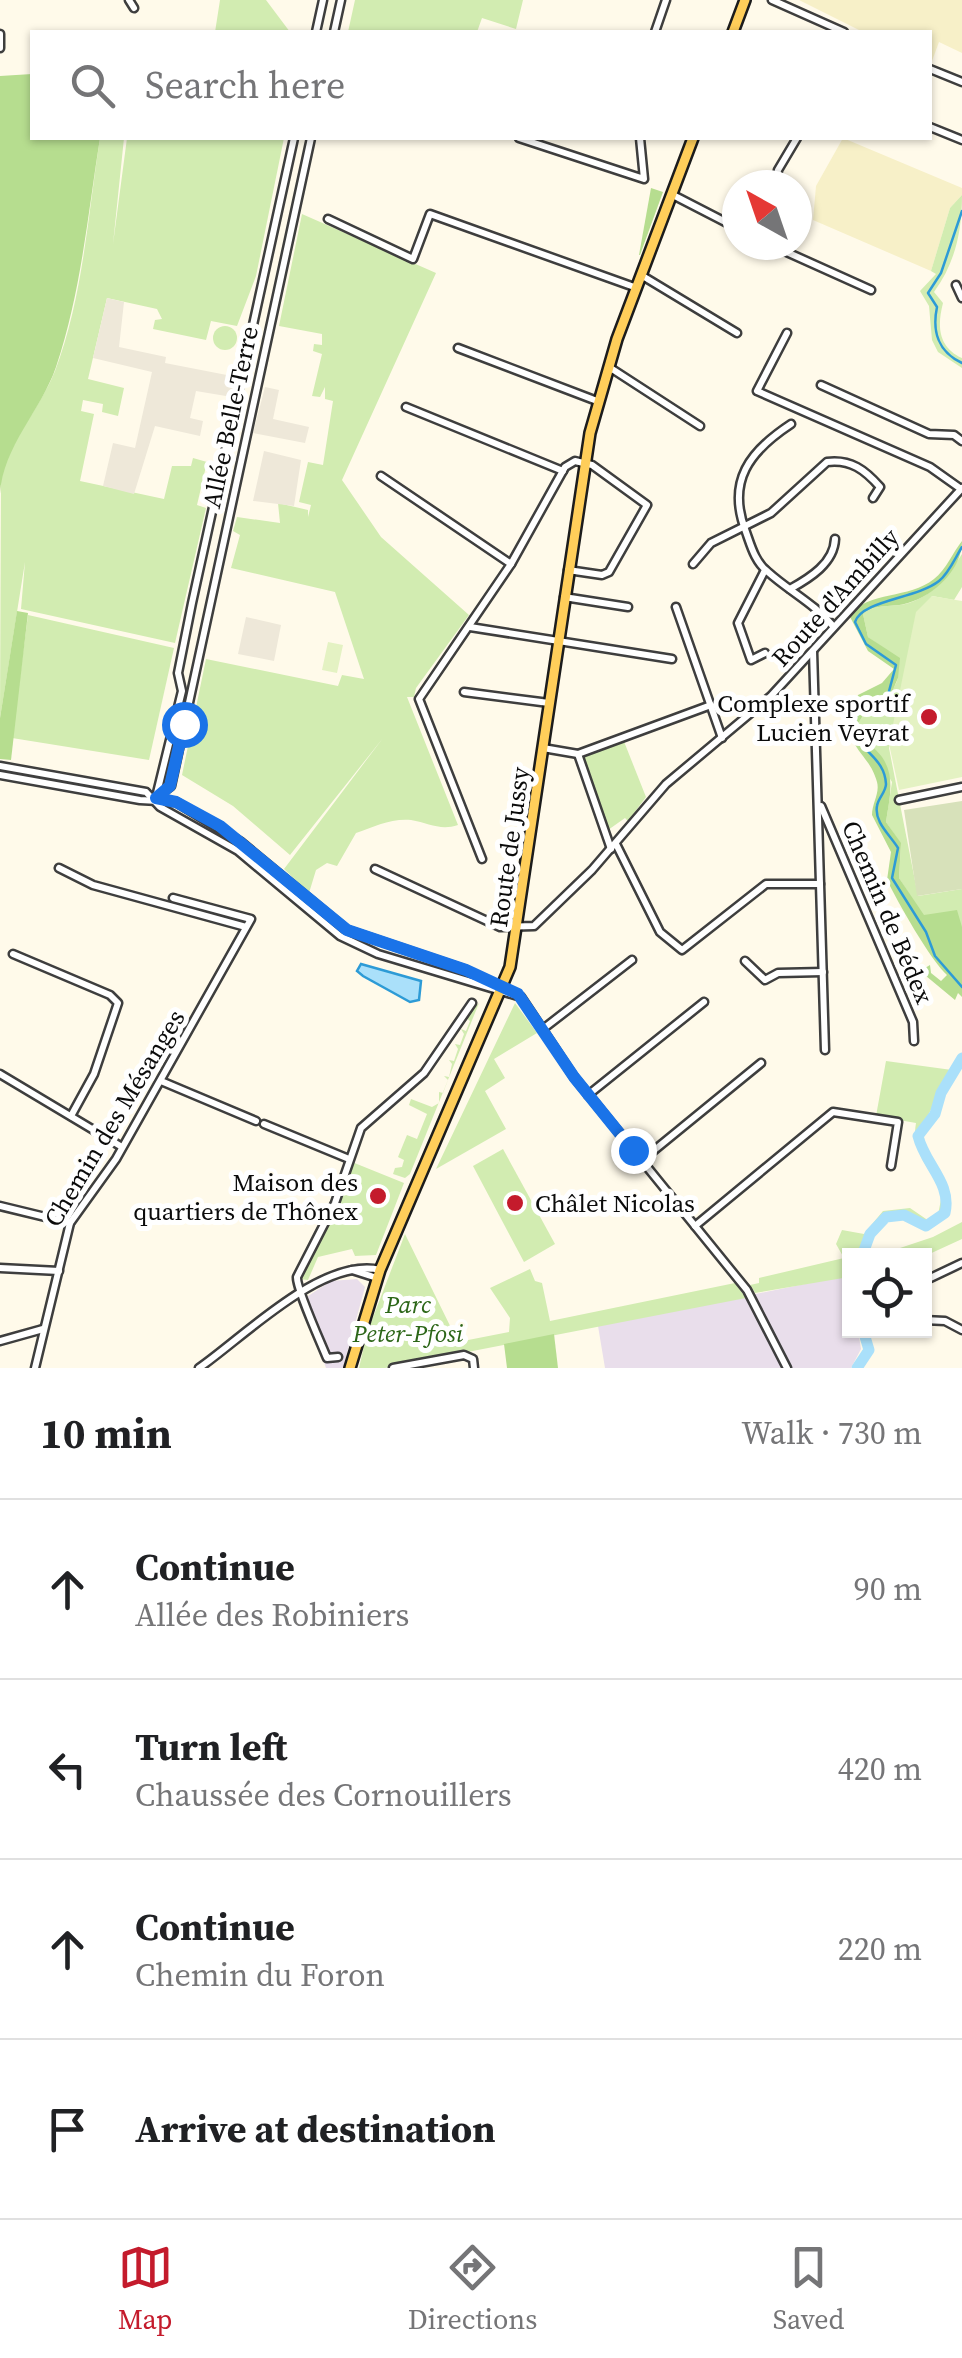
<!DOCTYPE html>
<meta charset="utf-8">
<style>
:root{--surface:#fff;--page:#f6f6f6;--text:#202124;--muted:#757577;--line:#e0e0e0;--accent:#c41b2c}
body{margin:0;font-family:"Source Serif 4",serif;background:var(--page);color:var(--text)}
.controls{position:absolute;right:30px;bottom:30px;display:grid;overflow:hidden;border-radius:0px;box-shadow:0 2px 8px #0004}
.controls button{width:90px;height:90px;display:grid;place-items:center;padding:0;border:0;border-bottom:2px solid var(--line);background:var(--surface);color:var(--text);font:50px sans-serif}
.compass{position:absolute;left:722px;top:170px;width:90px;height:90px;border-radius:50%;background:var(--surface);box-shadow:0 2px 8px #0004;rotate:320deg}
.stop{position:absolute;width:30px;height:30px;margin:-22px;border:8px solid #1a73e8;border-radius:50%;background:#fff}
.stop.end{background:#1a73e8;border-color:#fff;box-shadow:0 2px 10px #0008}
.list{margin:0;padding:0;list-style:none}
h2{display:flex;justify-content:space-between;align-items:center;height:130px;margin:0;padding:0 40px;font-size:42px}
h2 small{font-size:32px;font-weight:400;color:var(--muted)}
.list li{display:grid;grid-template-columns:65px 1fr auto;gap:30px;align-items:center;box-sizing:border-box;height:180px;padding:0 40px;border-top:2px solid var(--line)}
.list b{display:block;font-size:38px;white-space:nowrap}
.list p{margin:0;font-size:32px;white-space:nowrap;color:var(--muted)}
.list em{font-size:32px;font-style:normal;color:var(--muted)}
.icon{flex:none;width:55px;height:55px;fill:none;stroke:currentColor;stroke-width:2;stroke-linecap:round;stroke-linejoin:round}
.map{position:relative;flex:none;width:962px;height:1368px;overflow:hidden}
.search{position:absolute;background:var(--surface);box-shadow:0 2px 8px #0004;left:30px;right:30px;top:30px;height:110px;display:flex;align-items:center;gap:25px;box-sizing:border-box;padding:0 35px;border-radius:0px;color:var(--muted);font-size:38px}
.sheet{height:850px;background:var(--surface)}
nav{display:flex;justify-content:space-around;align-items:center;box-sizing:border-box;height:140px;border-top:2px solid var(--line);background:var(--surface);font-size:28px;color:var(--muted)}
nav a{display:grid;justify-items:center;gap:5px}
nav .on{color:var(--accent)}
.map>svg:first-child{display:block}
.industrial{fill:#e9deeb}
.farmland{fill:#f7f0c8}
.green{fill:#d2ecb1}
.forest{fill:#b6dd8f}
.cemetery{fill:#d7e1ba}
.pitch{fill:#e4f2c3}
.plaza{fill:#eee8d9}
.water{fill:#aae0fa;stroke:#2d9bd6;stroke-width:2.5}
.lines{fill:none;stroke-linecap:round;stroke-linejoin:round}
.stream{stroke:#2d9bd6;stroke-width:2.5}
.river{stroke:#aae0fa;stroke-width:11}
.minor-casing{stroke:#3e3e3e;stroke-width:11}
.major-casing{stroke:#1c1c1c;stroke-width:14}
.minor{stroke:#fff;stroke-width:6}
.major{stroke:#ffce5a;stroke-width:9}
.route{stroke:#1a73e8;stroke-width:12}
.poi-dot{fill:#c41b2c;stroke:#fff;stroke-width:4}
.labels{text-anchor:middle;stroke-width:10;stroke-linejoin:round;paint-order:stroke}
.street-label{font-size:25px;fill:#0b0b0b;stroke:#fff}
.poi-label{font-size:25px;fill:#0b0b0b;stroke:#fff;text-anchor:end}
.park-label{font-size:25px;font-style:italic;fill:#2c6618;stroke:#fff}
</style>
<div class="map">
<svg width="962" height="1368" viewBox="0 0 962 1368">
<rect width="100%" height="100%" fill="#fffaea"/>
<g class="industrial">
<path d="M849,1275L850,1330L858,1331L861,1349L851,1368H605L598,1326Z"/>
<path d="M357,1279L365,1287L343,1368H326L302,1300L331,1281Z"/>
</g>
<g class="farmland">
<path d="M799,0H962V53L939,42L932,61L930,32H863Z"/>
<path d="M843,138L962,188V195L950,208L931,271L813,220L816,186Z"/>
</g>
<g class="green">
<path d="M220,0H266L290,32H215Z"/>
<path d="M355,0H523L516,29L482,18L477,32H348Z"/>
<path d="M100,138H124L113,244L127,138H284L256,276L237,326L211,321L206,340L153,329L155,320L162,319L157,309L107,298L88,379L124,388L118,416L102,412L103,404L83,400L81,411L94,414L80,481L164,499L172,466H191L193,458L207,462L197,505L206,508L175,643L21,609L25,562L0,718L1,481C8,441 40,409 55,371C83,298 88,214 100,138Z"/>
<path d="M962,195C962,232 955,263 934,292L943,303C937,326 938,347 962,358V368L938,352L932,340L929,306L920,291L936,274L931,271L950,208Z"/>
<path d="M302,214L436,273L342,480L381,537L469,615L416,688L414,697H407L458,825C440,831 429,823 411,820C392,818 373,827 356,833L337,866L327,863L316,870L309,893L284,869L383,738L290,855L233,806L182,775L206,659L338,686L342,675L364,679L335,592L231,568L240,535L233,531L237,517L280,523L278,503L308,510V517L311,505L299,502L308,462L323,465L333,401L325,399V387L320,397L312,396L322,354L313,351L314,344L322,345V334L279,326Z"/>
<circle cx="225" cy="338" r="12"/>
<path d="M962,554V587L954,600L932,596L902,690L889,748L918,896L962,889V977L899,878L901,844L886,822L892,782L857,725C868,704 890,704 898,678L888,651L868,637L863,614C875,603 894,608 909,603C935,594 948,576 962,554Z"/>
<path d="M28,615L174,648L149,760L12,738Z"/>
<path d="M623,739L646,797L628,821L625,818L608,830L580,755Z"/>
<path d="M479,1003L410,1174L405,1178L393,1174L395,1168L402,1167L404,1160L398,1157L407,1135L417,1139L427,1114L409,1105L411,1099L432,1107L439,1103V1092L443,1093L448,1080L444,1076L449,1077L452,1064L449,1060L454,1061L458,1049L455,1044L460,1045L464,1034L461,1029L466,1031L470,1021L465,1017Z"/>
<path d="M515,1003L537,1033L494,1059L505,1078L485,1091L506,1129L436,1169Z"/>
<path d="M886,1061L952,1070L917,1136C920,1158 936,1175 946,1195L941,1216L926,1224L907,1213L886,1214L865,1238L860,1255L850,1256L849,1277L755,1293L750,1285L759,1283V1278L844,1258L836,1244L842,1230L864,1234L883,1211L910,1208L929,1221L938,1215L943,1189C928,1169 911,1150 916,1123L876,1116Z"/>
<path d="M503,1149L555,1244L524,1262L473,1166Z"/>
<path d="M352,1162L404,1183L376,1255L355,1256L352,1249L318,1257L308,1280L299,1279Z"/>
<path d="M962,1222V1239L925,1256L879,1255L933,1237Z"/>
<path d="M405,1234L458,1342L509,1332L510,1318L490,1288L530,1269L535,1281L542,1283L550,1321L735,1283L746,1298L385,1368H359L367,1333Z"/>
</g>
<g class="forest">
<path d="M32,74V138H100C88,213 81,293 56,367C41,411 3,446 0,494V76Z"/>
<path d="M651,188L663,192L640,255H639Z"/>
<path d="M962,541C962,569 935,595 908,603C893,608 875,603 863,614L868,637L900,658L898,678L889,699L864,714L857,725C861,743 873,744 882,757C896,777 889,800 886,822L901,843L899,878L924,915L957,910L962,927V997L958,993L955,1000L920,971L930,965L931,973L941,981L947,975C931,961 897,901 887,880L891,852L872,815C872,803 880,793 877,782C869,753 849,753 848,715L854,711L858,695L882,683L894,669L868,651L849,615C869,591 909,599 934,579C946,570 953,552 962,541Z"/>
<path d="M17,611L28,613L11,760L0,759V718Z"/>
<path d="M554,1334L558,1368H507L504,1344Z"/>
</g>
<path class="cemetery" d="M962,801V889L917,896L904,810Z"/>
<g class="pitch">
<path d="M932,596L962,601V777L899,790L889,744L916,612Z"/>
<path d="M328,642L343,645L337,673L322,670Z"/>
</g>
<g class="plaza">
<path d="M107,298L124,302L119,347L166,357L165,363L237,377L232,397L196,391L190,418L203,421L200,436L155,426L134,494L103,486L113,443L135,448L152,372L93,358Z"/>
<path d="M265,387L279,390L273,419L309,427L305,443L253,433Z"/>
<path d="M264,451L301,460L294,506L253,501Z"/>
<path d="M246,617L281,625L274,661L238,654Z"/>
</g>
<path class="water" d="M361,964L421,981L419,1000L410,1002L363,976L357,971Z"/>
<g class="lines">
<g class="stream">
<path d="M962,211L941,273L928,293L937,307C932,331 938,352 962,363"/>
<path d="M962,547C955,558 949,573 939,581C916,599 862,600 855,622L866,644L896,665L888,695L858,708C844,752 884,749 886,784C886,792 878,798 877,806C874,822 890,835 898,848L892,878L926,932L935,956L962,987"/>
</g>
<g class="river">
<path d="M862,1256L870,1234L886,1217L904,1215L926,1226L945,1213C952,1183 925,1165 918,1136L935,1114L941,1093L962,1058"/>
<path d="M857,1368L869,1350L863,1330"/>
</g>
<g class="minor-casing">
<g id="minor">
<path d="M129,0L134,8"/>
<path d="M772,0L844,32"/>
<path d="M316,32L323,0"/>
<path d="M334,32L341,0"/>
<path d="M655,32L666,0"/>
<path d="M0,34V48"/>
<path d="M930,69L962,82"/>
<path d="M930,127L962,140"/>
<path d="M519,138L644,179L640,138"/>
<path d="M776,185L778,170L797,138"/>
<path d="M671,194L737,228"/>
<path d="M328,219L413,259L430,214L637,288"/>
<path d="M771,245L871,290"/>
<path d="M641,275L737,333"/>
<path d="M956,285L962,298"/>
<path d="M787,333L757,391L930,467L961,489"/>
<path d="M458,348L597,401"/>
<path d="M609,367L700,426"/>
<path d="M821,385L929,434L954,435L962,441"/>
<path d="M406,407L563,471"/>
<path d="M791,424C750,451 726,481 746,532C751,546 755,562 768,572C789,591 815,604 833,626"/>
<path d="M381,476L511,564"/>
<path d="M693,564L711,543L771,513L827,462C851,459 865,470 880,487L873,498"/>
<path d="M790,589C810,578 834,563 835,539"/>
<path d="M564,597L628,607"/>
<path d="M676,607L722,738"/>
<path d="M470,627L672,659"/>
<path d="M813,651L825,1050"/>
<path d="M765,653L751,660L738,623L765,570"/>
<path d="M464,692L549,703"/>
<path d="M543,748L578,754"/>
<path d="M0,766L146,792L160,807L238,851L340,936L378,954L521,997L574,1077L747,1290L787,1368"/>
<path d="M0,775L140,800L176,802L241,842L347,930L466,970L501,989"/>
<path d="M156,797L182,691L178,673L192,603L294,138"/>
<path d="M155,798L171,786L311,138"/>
<path d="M899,800L962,787"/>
<path d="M821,806L913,1022L914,1041"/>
<path d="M616,844L660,932L682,950L766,884H820"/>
<path d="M611,849L578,754L711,705"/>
<path d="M482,859L419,699L511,564L565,467L575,461L592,465L647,505L609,572L602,575L568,570"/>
<path d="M59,868L93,885L246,927"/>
<path d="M375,869L500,927L534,926L592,870L666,784L771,696L962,488"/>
<path d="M13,954L110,995L118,1003L94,1074L71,1116"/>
<path d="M745,961L765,980L778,973L823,972"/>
<path d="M543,1029L632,960"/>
<path d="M0,1074L122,1147"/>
<path d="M161,1081L256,1121"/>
<path d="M588,1095L704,1002"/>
<path d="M264,1124L349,1159"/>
<path d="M641,1161L761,1063"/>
<path d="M0,1206L70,1223"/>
<path d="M695,1226L833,1112L898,1122L891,1166"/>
<path d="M0,1268L59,1271"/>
<path d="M352,1270L377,1278"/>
<path d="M924,1281L962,1263"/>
<path d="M924,1320L945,1321L962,1330"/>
<path d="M0,1341L43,1329"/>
<path d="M338,1357L327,1358C321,1343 296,1288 297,1277L335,1203L361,1128L424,1073L472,1003"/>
<path d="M35,1368L70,1223L116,1159L251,919L173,898"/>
<path d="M199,1368C245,1336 322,1257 380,1270"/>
<path d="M393,1368L464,1355L473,1359L474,1368"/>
</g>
</g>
<g class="major-casing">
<g id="major">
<path d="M733,32L745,0"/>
<path d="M350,1368L380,1270L510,967L590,433L617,339L693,138"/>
</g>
</g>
<use href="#minor" class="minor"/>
<use href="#major" class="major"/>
</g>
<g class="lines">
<path class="route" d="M184,724L170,786L156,798L176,802L220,826L347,930L466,970L518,994L574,1077L633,1150"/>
</g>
<g class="poi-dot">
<circle cx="929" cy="717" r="10"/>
<circle cx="378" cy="1196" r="10"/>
<circle cx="515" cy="1203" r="10"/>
</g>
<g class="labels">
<g class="street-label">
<text transform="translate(230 417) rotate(-78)" y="9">Allée Belle-Terre</text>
<text transform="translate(835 597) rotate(-48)" y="9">Route d'Ambilly</text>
<text transform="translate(509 847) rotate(-82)" y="9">Route de Jussy</text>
<text transform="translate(888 912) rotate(67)" y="9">Chemin de Bédex</text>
<text transform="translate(114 1118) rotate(-59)" y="9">Chemin des Mésanges</text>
</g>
<g class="poi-label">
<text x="909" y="712">Complexe sportif<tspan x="909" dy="29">Lucien Veyrat</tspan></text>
<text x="358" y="1191">Maison des<tspan x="358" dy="29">quartiers de Thônex</tspan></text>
<text x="535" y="1212" text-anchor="start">Châlet Nicolas</text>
</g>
<g class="park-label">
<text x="408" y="1313">Parc<tspan x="408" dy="29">Peter-Pfosi</tspan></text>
</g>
</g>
</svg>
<div class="controls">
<button><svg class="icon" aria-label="locate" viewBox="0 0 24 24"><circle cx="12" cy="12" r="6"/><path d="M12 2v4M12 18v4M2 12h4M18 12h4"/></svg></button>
</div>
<svg class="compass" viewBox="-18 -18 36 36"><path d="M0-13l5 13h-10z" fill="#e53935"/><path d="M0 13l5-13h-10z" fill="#757577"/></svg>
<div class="stop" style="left:184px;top:724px"></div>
<div class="stop end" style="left:633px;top:1150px"></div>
<div class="search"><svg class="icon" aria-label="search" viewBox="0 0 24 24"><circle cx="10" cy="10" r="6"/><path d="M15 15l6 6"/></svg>Search here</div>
</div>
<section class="sheet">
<h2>10 min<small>Walk · 730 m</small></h2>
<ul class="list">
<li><svg class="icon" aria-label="ahead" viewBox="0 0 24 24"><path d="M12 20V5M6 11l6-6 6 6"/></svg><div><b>Continue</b><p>Allée des Robiniers</p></div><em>90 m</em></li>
<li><svg class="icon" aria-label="left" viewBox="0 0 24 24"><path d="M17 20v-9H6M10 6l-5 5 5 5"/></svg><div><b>Turn left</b><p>Chaussée des Cornouillers</p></div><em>420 m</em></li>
<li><svg class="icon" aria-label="ahead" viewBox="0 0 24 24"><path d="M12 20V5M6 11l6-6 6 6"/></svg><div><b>Continue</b><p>Chemin du Foron</p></div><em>220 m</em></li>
<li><svg class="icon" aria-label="arrive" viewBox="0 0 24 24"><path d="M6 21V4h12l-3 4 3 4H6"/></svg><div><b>Arrive at destination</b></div></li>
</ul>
</section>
<nav>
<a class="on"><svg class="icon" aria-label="map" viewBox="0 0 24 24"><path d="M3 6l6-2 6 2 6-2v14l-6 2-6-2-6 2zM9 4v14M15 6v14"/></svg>Map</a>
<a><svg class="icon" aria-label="directions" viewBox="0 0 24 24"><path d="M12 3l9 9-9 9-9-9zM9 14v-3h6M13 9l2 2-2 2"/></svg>Directions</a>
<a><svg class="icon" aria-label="saved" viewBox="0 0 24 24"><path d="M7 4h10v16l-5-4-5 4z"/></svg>Saved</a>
</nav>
